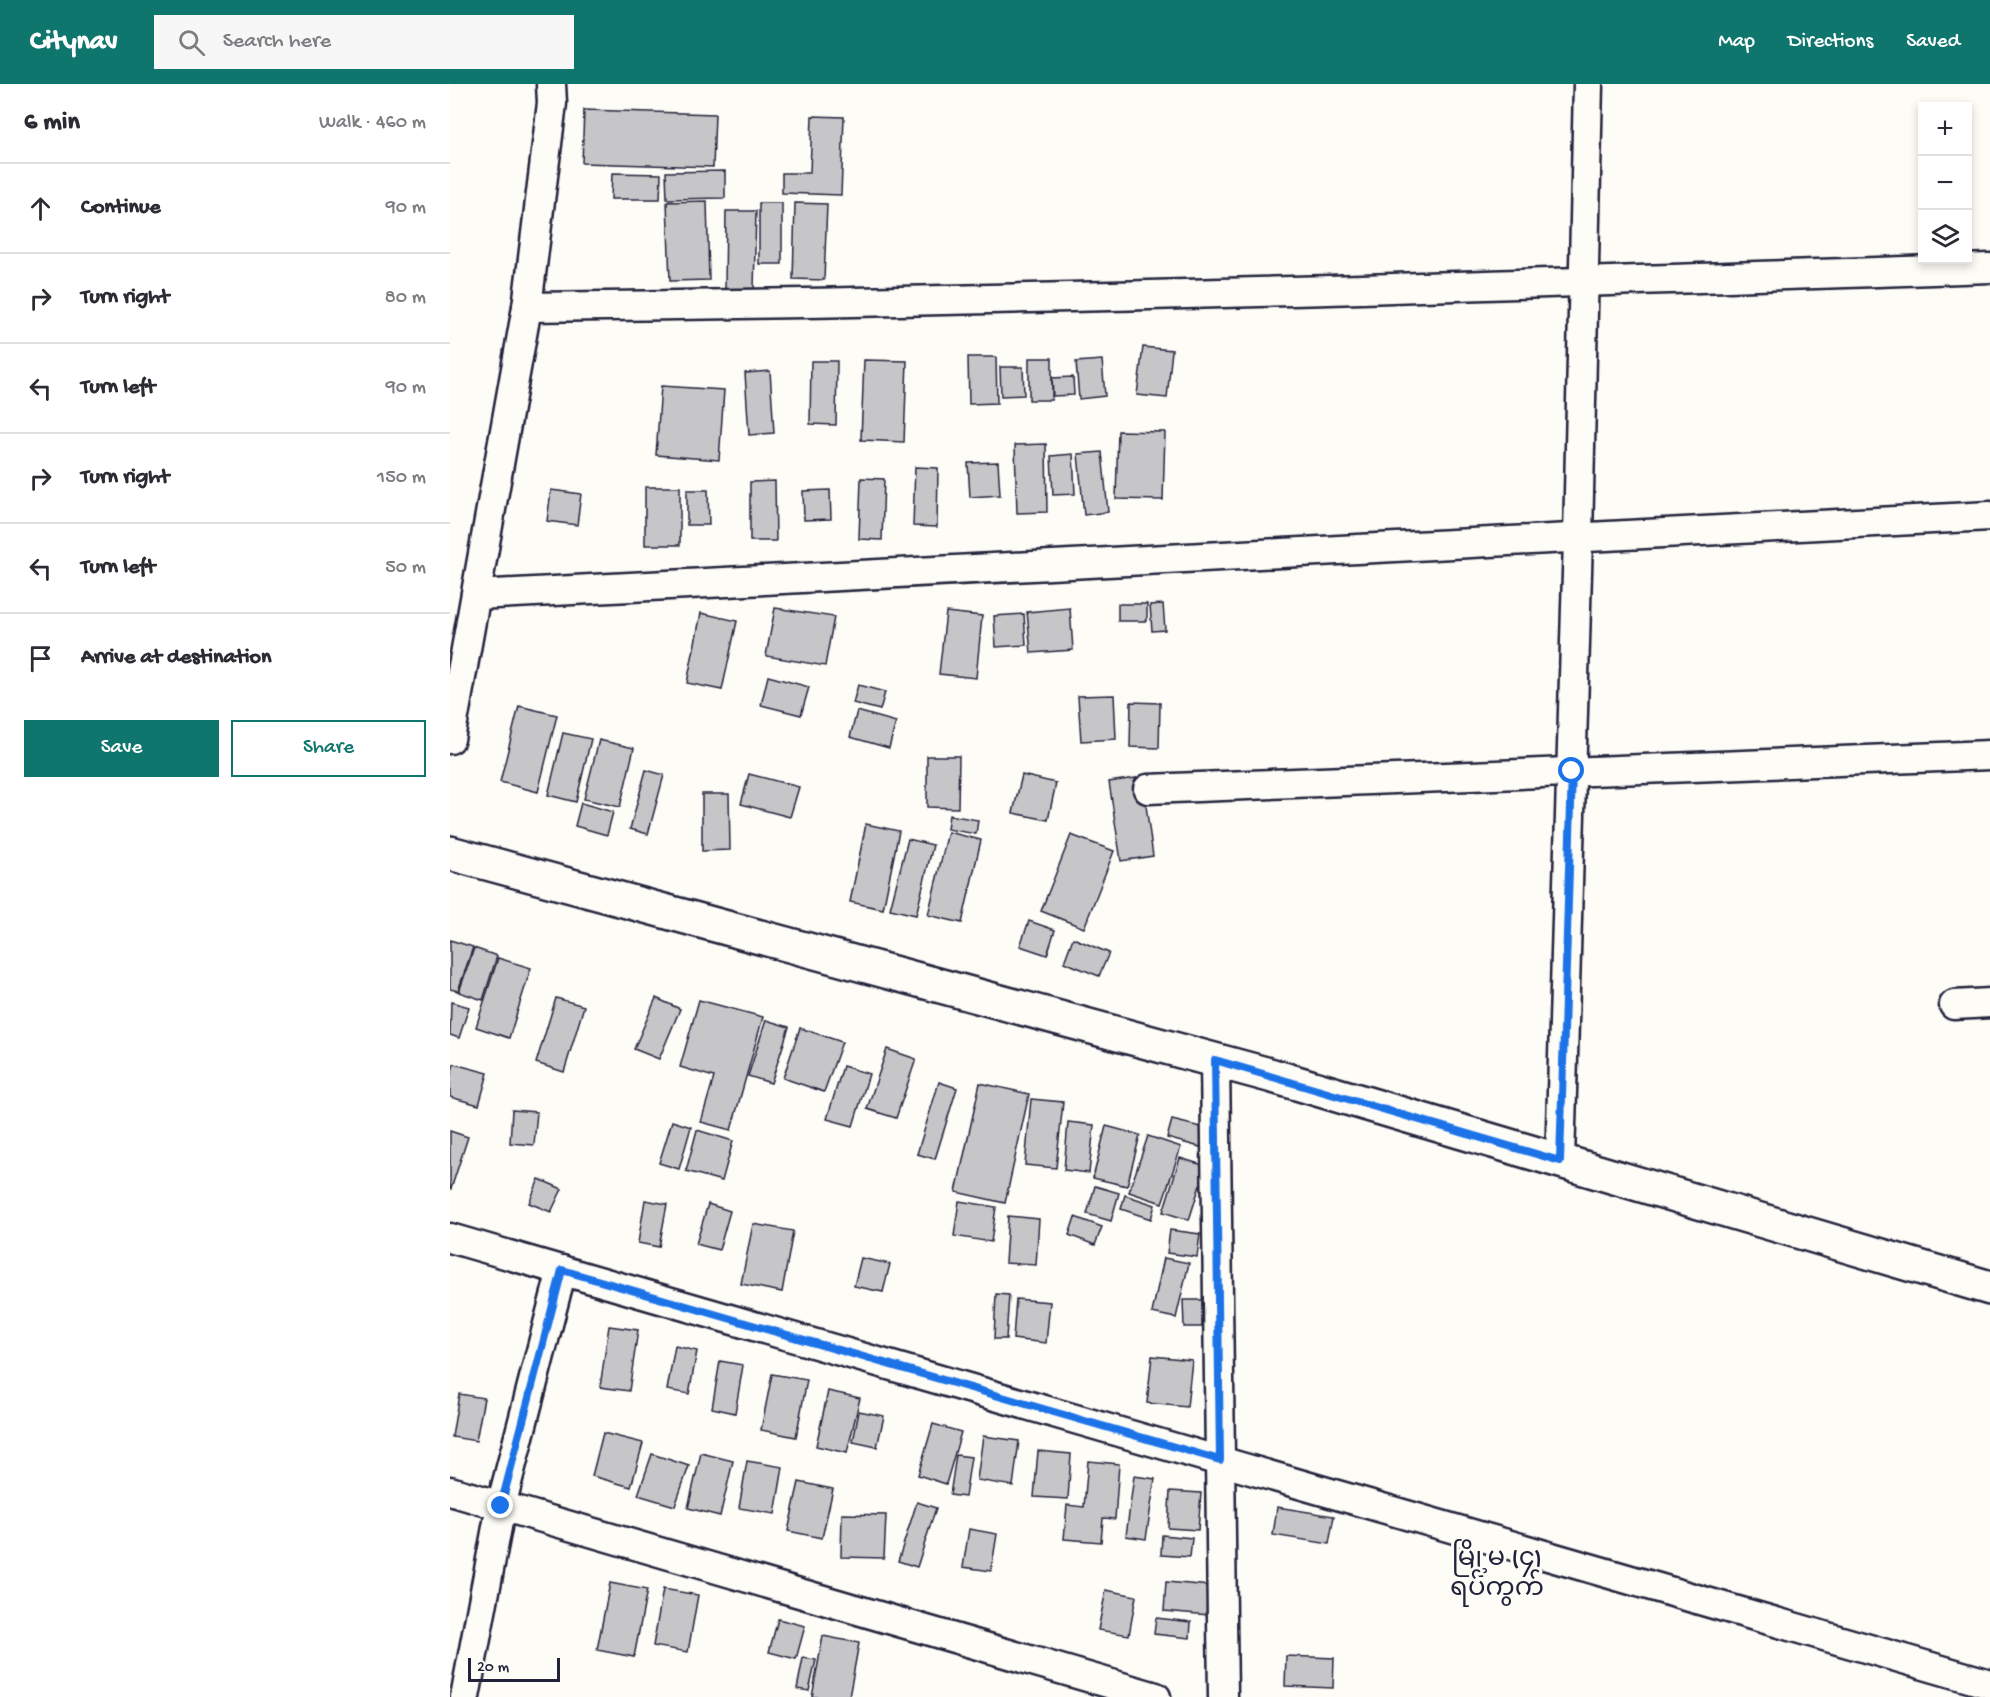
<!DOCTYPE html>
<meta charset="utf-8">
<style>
:root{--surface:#fff;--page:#f7f7f7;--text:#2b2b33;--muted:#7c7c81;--line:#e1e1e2;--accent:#0f766e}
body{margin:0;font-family:"Gochi Hand","Noto Sans Myanmar",sans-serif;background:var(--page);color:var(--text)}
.controls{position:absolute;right:18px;top:18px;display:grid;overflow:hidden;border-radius:0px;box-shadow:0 3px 9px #0003}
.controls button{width:54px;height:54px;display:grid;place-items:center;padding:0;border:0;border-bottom:2px solid var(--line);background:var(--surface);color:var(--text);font:30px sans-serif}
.scale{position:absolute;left:18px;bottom:15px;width:92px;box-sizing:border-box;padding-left:6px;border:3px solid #22223b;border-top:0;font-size:16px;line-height:21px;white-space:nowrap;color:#22223b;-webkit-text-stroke:4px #fdfcf7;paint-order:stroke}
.stop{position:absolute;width:18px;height:18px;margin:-14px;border:4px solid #1a73e8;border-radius:50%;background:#fff}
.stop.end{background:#1a73e8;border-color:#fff;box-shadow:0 2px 6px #0008}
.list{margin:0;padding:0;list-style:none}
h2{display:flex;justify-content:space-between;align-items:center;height:78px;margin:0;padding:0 24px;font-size:26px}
h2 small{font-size:20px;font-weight:400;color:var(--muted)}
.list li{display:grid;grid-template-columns:39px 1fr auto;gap:18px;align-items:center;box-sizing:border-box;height:90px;padding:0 24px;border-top:2px solid var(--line)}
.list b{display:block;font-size:22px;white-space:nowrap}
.list em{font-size:20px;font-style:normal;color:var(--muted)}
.actions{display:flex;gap:12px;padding:18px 24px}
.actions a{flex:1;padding:14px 0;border:2px solid var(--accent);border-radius:0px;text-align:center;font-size:21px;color:var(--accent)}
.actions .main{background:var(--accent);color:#fff}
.icon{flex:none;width:33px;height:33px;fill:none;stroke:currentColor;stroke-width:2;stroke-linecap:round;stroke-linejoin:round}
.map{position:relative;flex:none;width:1540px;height:1613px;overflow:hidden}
header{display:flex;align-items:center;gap:36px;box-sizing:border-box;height:84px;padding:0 30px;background:var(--accent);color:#fff}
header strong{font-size:28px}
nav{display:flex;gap:33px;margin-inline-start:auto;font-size:21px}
.search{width:420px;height:54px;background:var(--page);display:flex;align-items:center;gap:15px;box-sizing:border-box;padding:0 21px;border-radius:0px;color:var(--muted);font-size:22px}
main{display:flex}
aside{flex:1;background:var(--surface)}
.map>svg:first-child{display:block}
.building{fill:#c6c6c8;stroke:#22223b;stroke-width:1.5}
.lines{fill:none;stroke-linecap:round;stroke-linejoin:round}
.minor-casing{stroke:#22223b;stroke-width:33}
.secondary-casing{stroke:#22223b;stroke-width:38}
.minor{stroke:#fdfcf7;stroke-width:28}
.secondary{stroke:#fdfcf7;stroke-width:33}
.route{stroke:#1a73e8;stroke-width:8}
.labels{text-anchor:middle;stroke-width:6;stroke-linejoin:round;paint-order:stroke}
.quarter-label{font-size:26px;fill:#22223b;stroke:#fdfcf7}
</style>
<header>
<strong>Citynav</strong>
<div class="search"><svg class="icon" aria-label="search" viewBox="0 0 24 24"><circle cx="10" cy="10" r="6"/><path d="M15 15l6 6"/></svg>Search here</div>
<nav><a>Map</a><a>Directions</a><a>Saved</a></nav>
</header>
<main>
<aside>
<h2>6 min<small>Walk · 460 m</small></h2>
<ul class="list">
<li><svg class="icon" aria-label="ahead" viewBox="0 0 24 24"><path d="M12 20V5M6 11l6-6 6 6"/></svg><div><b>Continue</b></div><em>90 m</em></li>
<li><svg class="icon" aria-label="right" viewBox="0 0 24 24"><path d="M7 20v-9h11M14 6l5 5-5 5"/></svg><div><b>Turn right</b></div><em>80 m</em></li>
<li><svg class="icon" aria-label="left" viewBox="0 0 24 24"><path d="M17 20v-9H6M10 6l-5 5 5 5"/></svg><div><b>Turn left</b></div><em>90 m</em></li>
<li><svg class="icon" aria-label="right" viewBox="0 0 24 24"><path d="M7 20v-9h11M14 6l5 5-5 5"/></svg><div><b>Turn right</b></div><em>150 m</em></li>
<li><svg class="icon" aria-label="left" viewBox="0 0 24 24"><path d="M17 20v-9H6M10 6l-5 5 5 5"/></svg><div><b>Turn left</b></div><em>50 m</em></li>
<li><svg class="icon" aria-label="arrive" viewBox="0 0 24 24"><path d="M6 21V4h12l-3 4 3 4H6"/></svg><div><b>Arrive at destination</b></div></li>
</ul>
<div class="actions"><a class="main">Save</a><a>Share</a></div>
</aside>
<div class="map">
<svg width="1540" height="1613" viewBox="0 0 1540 1613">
<rect width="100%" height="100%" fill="#fdfcf7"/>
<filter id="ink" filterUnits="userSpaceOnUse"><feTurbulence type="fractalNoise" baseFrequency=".0167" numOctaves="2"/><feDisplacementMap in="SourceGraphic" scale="12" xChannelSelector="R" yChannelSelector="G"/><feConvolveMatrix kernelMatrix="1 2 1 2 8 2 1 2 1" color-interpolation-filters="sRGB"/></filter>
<g filter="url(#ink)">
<g class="building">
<path d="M134,26L265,30L263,83L132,79Z"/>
<path d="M362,32L394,33L391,111L332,109V89H360Z"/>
<path d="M275,87V114L217,115L216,88Z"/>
<path d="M162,89L211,90L210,115H161Z"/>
<path d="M257,117L259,196L220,197L217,118Z"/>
<rect x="309" y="119" width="23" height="61"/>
<path d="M345,119L377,120L374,196L343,195Z"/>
<path d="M276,127H306L304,205H275Z"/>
<path d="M693,263L722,266L717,314L687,311Z"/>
<path d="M518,273H546L547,319L519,320Z"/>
<rect x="579" y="274" width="23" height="42"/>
<path d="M414,276L457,277L454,358L411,356Z"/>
<path d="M652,276L655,312L629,315L626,278Z"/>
<path d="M361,277H387L386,341L360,340Z"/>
<path d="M550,283H573L574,311L551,312Z"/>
<path d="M320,287L324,349L299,351L295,289Z"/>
<path d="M623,293L624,311L603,312L602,294Z"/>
<path d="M211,302L274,306L269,376L206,371Z"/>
<path d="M668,347L715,348L713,416L666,415Z"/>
<path d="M596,360L597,428L567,429L565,361Z"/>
<path d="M652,368L658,428L634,431L628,370Z"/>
<path d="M623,370L625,410L603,411L601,372Z"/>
<path d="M548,378L550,411L520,413L518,379Z"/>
<path d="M465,383L488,384L487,443L463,442Z"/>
<path d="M411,394L434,395L432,456L409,455Z"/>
<path d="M325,397L326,457H300V398Z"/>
<rect x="195" y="403" width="35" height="58"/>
<path d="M101,406L131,410L127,441L97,437Z"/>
<path d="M237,406H258L259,441H237Z"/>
<path d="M380,406L381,435L354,436L353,407Z"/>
<rect x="668" y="520" width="29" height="17"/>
<path d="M713,520L715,546L702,547L700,521Z"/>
<path d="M325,524L384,533L375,582L316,572Z"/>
<path d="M620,524L623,566L581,569L577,528Z"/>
<path d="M496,528L532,532L526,594L489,590Z"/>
<path d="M251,529L287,537L272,606L237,599Z"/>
<path d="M574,530L576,561L546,563L544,532Z"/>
<path d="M318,592L359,603L351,631L311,621Z"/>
<path d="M408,601L435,608L430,626L403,619Z"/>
<path d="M664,611L666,655L631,657L628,612Z"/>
<path d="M681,618L710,619L709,664L680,663Z"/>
<path d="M69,622L107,631L88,708L50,698Z"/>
<path d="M407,627L446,638L439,664L400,653Z"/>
<path d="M113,649L141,655L126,718L98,711Z"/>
<path d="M149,656L184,664L170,723L134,715Z"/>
<path d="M477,672H509L508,724L477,723Z"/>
<path d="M196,686L214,691L198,750L180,745Z"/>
<path d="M299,690L349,703L340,733L291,720Z"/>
<path d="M572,691L606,699L598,736L563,729Z"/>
<path d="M692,693L703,772L671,777L659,698Z"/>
<path d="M252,710H279L280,766L252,767Z"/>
<path d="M131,719L163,728L157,751L125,742Z"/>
<path d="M499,731L528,736L526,750L497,745Z"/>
<path d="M416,740L449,747L433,825L400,818Z"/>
<path d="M498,748L531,756L512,839L478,831Z"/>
<path d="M621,751L664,767L634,844L591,827Z"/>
<path d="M458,755L483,761L466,831L440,825Z"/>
<path d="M579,837L605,846L597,871L570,862Z"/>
<path d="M623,854L659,869L649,892L614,878Z"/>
<path d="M0,856L23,863L8,907L0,905Z"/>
<path d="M24,864L47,872L33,916L9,908Z"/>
<path d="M48,874L81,884L59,954L26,943Z"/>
<path d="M106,914L134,922L114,988L86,979Z"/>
<path d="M206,914L230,925L209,975L184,965Z"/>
<path d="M249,916L313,933L281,1046L251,1038L264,993L230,983Z"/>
<path d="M1,918L19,923L9,954L0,951Z"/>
<path d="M316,936L339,943L321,999L298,992Z"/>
<path d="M350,944L392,958L374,1008L333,994Z"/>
<path d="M437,965L466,975L446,1034L417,1025Z"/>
<path d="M4,980L38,989L29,1021L0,1013V994Z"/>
<path d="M393,982L419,990L403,1042L377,1035Z"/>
<path d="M489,998L507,1004L485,1075L467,1070Z"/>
<path d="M530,999L579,1010L555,1119L506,1108Z"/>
<path d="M581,1015L613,1018L606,1084L575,1081Z"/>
<path d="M62,1026L87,1028L84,1061L60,1059Z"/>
<path d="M722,1036L755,1044L750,1063L717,1054Z"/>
<path d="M222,1037L241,1043L229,1085L209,1079Z"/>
<path d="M618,1038L644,1041L639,1089L614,1086Z"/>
<path d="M656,1042L690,1051L677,1102L643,1094Z"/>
<path d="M247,1046L283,1057L272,1097L236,1087Z"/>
<path d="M0,1047L18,1053L1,1105H0Z"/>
<path d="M698,1052L731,1063L712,1119L679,1108Z"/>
<path d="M730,1074L756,1082L739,1136L713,1128Z"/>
<path d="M89,1095L112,1105L101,1128L79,1119Z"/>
<path d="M645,1102L669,1109L661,1137L637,1130Z"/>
<path d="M675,1111L705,1121L701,1135L671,1125Z"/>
<path d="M195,1116L217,1120L209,1163L188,1159Z"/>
<path d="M509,1117L546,1123L541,1158L504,1152Z"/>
<path d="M258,1120L280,1127L269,1166L246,1160Z"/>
<path d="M558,1132L589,1135L586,1181L555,1179Z"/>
<path d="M625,1133L652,1143L645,1161L619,1151Z"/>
<path d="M303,1140L343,1147L332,1208L291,1200Z"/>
<path d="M720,1146L750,1150L747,1173L717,1169Z"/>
<path d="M411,1174L440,1180L433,1208L404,1202Z"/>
<path d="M714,1174L739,1179L726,1234L702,1229Z"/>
<path d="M546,1210L559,1211L556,1255H544Z"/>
<path d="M566,1215L600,1218L596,1259L563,1255Z"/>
<path d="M733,1216H752V1243H734Z"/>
<path d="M159,1242L188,1246L179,1307L150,1303Z"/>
<path d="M225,1262L247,1267L239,1310L217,1306Z"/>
<path d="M702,1272L742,1276L737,1323L697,1319Z"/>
<path d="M270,1277L293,1281L285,1329L262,1324Z"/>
<path d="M322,1290L357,1296L346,1353L311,1346Z"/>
<path d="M378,1307L410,1314L397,1369L366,1362Z"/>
<path d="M9,1310L34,1314L26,1357L2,1353Z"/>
<path d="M409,1327L434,1332L427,1363L403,1358Z"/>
<path d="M483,1340L511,1348L496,1400L468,1391Z"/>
<path d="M153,1349L193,1359L181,1403L142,1392Z"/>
<path d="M533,1352L569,1357L563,1402L527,1396Z"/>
<path d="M588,1367L621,1370L618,1415L584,1413Z"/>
<path d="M251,1369L283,1377L270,1432L238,1424Z"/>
<path d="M202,1370L239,1382L225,1422L188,1411Z"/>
<path d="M506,1371L521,1373L515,1413L500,1411Z"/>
<path d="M297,1377L333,1383L325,1430L289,1424Z"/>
<path d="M638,1377L669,1380L665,1435L653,1434L651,1458L614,1455L617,1421L634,1423Z"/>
<path d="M684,1392L705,1395L696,1455L676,1452Z"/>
<path d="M349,1398L383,1405L372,1454L338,1447Z"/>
<path d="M720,1407L751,1409L748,1446L718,1444Z"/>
<path d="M467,1418L486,1424L467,1483L448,1477Z"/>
<path d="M827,1423L884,1432L879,1460L823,1451Z"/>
<path d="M392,1430L436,1431L434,1474L391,1473Z"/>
<path d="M519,1445L547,1450L541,1487L513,1483Z"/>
<path d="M712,1451L742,1454L740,1473L711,1471Z"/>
<path d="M716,1498L761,1502L759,1531L714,1527Z"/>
<path d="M160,1499L197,1506L184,1573L147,1566Z"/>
<path d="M213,1505L248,1511L238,1568L203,1562Z"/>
<path d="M656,1506L686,1512L679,1551L648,1546Z"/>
<path d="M706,1534L741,1538L740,1554L704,1550Z"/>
<path d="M328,1535L355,1542L346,1575L319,1568Z"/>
<path d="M373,1552L409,1559L399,1613H362Z"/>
<path d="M836,1572L884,1574L883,1604L835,1602Z"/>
<path d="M353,1574L366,1576L359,1607L347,1605Z"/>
</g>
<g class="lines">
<g class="minor-casing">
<g id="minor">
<path d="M77,223C564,218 1052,201 1540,184"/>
<path d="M26,511L1540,432"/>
<path d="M0,655L77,223L102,19L101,0"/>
<path d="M698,705L1540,671"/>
<path d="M1504,921L1540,919"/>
<path d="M765,976L773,1613"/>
<path d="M1110,1077L1128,454L1138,0"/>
<path d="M0,1154L1540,1600"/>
<path d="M0,1407L706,1613"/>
<path d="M15,1613L51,1422L112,1186"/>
</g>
</g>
<g class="secondary-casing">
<path id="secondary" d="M0,769L823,992L1540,1204"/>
</g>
<use href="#minor" class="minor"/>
<use href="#secondary" class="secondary"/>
</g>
</g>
<g class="lines" filter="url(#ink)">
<path class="route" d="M51,1422L112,1186L770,1376L765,976L1110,1077L1122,687"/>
</g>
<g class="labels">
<g class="quarter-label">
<text x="1047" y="1481">မြို့မ (၄)<tspan x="1047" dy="30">ရပ်ကွက်</tspan></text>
</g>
</g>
</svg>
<div class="controls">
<button>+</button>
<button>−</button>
<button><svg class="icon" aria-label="layers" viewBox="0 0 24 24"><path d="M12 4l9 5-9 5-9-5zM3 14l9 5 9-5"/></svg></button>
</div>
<div class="scale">20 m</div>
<div class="stop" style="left:1122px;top:687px"></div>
<div class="stop end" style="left:51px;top:1422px"></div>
</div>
</main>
